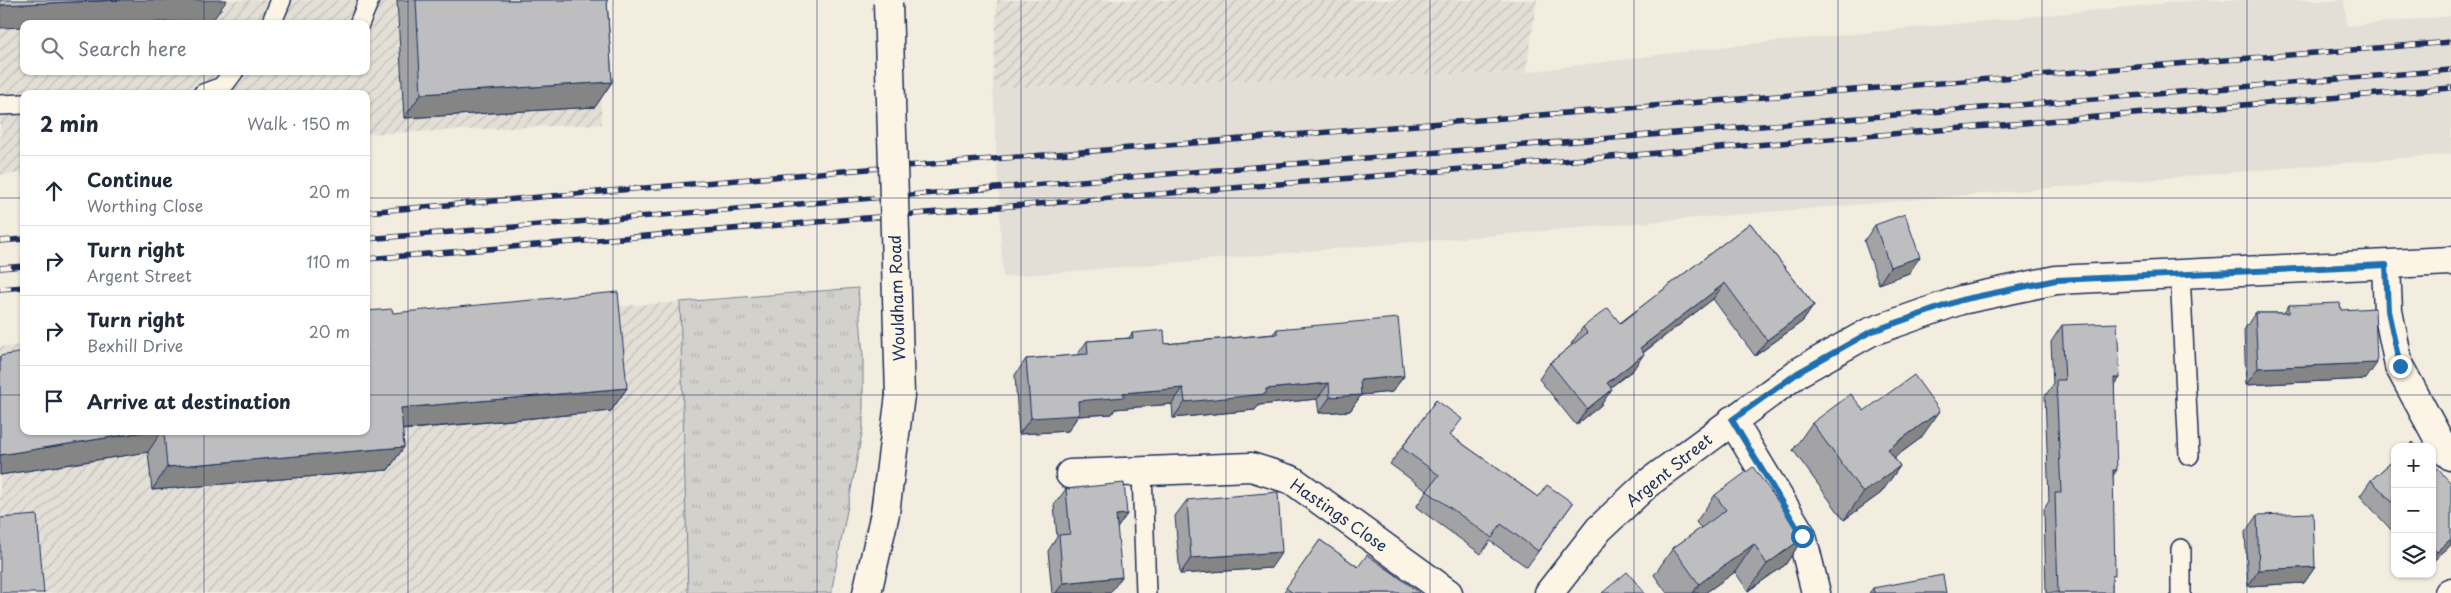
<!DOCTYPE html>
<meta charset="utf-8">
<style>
:root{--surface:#fff;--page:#f6f6f7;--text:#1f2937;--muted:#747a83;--line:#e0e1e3}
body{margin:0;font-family:"Playpen Sans",sans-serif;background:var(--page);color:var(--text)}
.controls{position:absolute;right:15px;bottom:15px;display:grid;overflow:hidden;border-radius:10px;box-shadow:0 1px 4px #0004}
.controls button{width:45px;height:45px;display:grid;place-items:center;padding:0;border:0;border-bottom:1px solid var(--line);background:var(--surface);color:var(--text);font:25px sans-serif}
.stop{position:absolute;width:15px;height:15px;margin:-11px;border:4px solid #1f6fb2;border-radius:50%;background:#fff}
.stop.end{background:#1f6fb2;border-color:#fff;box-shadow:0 1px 5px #0008}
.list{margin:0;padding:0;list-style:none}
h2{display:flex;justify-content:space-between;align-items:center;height:65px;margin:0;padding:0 20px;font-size:21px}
h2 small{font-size:16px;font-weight:400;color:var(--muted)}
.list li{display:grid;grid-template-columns:32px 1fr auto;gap:15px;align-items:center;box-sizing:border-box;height:70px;padding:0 20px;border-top:1px solid var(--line)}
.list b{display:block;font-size:19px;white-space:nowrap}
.list p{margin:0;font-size:16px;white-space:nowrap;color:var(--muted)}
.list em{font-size:16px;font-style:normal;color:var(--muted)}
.icon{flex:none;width:28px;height:28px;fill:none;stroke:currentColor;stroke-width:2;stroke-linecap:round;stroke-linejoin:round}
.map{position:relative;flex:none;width:2451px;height:593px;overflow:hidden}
.search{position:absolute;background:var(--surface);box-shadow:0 1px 4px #0004;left:20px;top:20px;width:350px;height:55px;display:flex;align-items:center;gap:12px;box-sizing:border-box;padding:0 18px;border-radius:10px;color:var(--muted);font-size:19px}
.panel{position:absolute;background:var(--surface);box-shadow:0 1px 4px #0004;left:20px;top:90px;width:350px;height:345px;border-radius:10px}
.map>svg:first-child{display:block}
.built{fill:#e3dfd6}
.industrial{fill:url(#industrial-furrows);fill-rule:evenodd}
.grass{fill:url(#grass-tufts);stroke:#778095}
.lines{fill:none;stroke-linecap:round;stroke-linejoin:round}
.lane-casing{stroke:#1b2f5e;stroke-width:22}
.street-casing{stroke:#1b2f5e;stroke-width:31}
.lane{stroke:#fcf5e5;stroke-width:19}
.street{stroke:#fcf5e5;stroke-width:28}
.rail-casing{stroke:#1b2f5e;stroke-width:5.5}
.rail{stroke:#fcf5e5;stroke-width:4;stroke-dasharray:11;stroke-linecap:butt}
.street-bridge-casing{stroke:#1b2f5e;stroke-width:31;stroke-linecap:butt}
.street-bridge{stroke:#fcf5e5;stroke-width:28}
.wall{fill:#a3a3a5;stroke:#1b2f5e}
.shaded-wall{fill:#858586;stroke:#1b2f5e}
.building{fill:#bebec0;stroke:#1b2f5e}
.route{stroke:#1f6fb2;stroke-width:6}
.grid{fill:none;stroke:#1b2f5e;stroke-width:1;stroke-opacity:0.55}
.labels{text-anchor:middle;stroke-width:4;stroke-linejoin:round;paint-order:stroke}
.street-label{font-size:16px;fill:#1b2f5e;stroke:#fcf5e5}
</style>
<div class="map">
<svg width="2451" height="593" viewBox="0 0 2451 593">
<defs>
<pattern id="industrial-furrows" width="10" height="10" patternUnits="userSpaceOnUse" patternTransform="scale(1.25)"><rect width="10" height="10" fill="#e3dfd6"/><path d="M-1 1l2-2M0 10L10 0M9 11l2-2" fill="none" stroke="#c2c0ba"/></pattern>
<pattern id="grass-tufts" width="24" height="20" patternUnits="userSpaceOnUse" patternTransform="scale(1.25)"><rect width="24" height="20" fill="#d3d1cc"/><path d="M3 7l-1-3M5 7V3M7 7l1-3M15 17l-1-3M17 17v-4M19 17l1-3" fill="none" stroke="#b5b4b2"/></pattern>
</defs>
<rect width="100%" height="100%" fill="#f3ede0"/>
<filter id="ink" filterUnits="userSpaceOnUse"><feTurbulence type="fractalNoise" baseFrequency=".02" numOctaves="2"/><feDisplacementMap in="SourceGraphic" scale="10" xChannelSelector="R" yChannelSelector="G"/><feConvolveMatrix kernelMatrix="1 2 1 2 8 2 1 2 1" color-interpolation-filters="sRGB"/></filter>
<g filter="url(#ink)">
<path class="built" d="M2198,0H2344L2347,26L2451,16V154L1003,277L993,88L1526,72L1720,47Z"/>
<g class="industrial">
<path d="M0,0H607L595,2L602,124L366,134V94H24V173L0,175ZM24,24H366V71H24Z"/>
<path d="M997,0H1537L1526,72L993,88Z"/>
<path d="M680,302L688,593H0V347L24,345V431H366V323Z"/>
</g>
<path class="grass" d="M858,288L863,357V428L831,593H688L680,302Z"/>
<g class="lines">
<g class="lane-casing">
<g id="lane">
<path d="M271,24L281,0"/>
<path d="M359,24L369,0"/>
<path d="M203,94L222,87L234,71"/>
<path d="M0,105L24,104"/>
<path d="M2180,273L2189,455"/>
<path d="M1142,471L1146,593"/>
<path d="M2181,593V549"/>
</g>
</g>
<g class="street-casing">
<g id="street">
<path d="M2386,265L2388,311L2399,366L2445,451L2451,456"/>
<path d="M1732,420L1802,536L1816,593"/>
<path d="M1070,474L1251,467L1292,480L1448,593"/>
<path d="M867,593L885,513L900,395"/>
<path d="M1549,593L1599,529L1647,484L1799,372L1870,332L1961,300L2056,280L2451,261"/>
<path d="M2449,593L2451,592"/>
</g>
</g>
<use href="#lane" class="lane"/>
<use href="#street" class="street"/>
<g class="rail-casing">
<g id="rail">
<path d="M366,212L831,172L2451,42"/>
<path d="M366,239L2451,70"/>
<path d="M0,241L24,239"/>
<path d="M366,259L2451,88"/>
<path d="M0,268L24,266"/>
<path d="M0,289L24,287"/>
</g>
</g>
<use href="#rail" class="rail"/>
<g class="street-bridge-casing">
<path id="street-bridge" d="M888,3L900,395"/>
</g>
<use href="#street-bridge" class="street-bridge"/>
</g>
<g class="wall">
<path d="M397,0H607L612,82L595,107L404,118Z"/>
<path d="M1750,223L1814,305L1803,321L1755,356L1713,299L1643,353L1633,370L1611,387L1601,405L1576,425L1539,379L1550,363L1572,345L1571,344L1583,327L1620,323Z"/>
<path d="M1875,225L1909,273L1879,284L1864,241Z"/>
<path d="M2289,305L2341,310L2366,379L2246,385L2244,330L2255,313H2284Z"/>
<path d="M393,313L627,388L611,411L402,430L404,447L388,470L152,490L148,452L0,475V356L24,431H366Z"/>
<path d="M2062,325L2114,386L2112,580V593H2046L2044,509L2049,501L2045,396L2053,385L2051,342Z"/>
<path d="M1277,329L1404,376L1392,392L1361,395L1350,411L1319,413L1317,399L1259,405L1255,410L1173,418L1172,404L1115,409L1112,414L1078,416L1068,431L1019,434L1015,375L1026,359L1077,355L1087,341L1129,338L1132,333L1165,344L1273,334Z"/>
<path d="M1436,400L1450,435L1538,497L1573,503L1527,567L1490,541L1481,554L1416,507L1427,491L1390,464Z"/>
<path d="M1864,411L1921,438L1894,458L1900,466L1881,493L1844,520L1793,450L1812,423Z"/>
<path d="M2395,459V534L2360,496L2371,480Z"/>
<path d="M2432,463L2451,545L2432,562Z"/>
<path d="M1066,489L1127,514L1117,528L1110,593H1052L1048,551L1057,537L1054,505Z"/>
<path d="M1715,495L1804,537L1785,565L1748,591L1735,572L1705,593H1667L1654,575L1673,548L1701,528L1696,522Z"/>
<path d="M1187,500L1271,568L1180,574L1175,516Z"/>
<path d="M2257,515L2315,567L2304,583L2248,586L2245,532Z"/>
<path d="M1320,540L1358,567L1420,593H1283Z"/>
<path d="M1873,588L1946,593H1869Z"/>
</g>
<g class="shaded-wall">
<path d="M121,0H227L213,20L121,24H24V27L0,28V5Z"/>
<path d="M612,82L595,107L404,118L421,94Z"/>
<path d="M1920,257L1909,273L1879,284L1890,267Z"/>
<path d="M1725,283L1713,299L1628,364L1640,348Z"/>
<path d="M1814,305L1803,321L1755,356L1767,340Z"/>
<path d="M1644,354L1633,370L1595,399L1607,383Z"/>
<path d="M2377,363L2366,379L2246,385L2258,368Z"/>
<path d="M1404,376L1392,392L1361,395L1350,411L1319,413L1330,397L1360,380Z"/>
<path d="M2114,378H2120L2108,394Z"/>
<path d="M1329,383L1317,399L1259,405L1255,410L1173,418L1185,402L1266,389Z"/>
<path d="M627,388L611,411L385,431L401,408Z"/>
<path d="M1183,388L1172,404L1115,409L1112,414L1078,416L1068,431L1019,434L1031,418L1078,401L1123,393Z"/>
<path d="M1612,389L1601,405L1576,425L1587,409Z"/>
<path d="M1940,411L1921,438L1869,476L1888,449Z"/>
<path d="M149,431H162L148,452L0,475V455Z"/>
<path d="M404,447L388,470L152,490L167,467Z"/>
<path d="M1900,466L1881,493L1844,520L1863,493Z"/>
<path d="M2113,470H2117L2106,486Z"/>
<path d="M1127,514L1116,530V515Z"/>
<path d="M1804,537L1785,565L1748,591L1767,564Z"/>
<path d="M2451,539V545L2432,562V559L2437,551Z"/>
<path d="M1754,544L1735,572L1705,593H1693L1699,584Z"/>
<path d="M1282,552L1271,568L1180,574L1191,558Z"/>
<path d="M2315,567L2304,583L2248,586L2259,570Z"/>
<path d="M1122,577L1110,593H1056L1063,583Z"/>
</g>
<g class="building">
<path d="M0,0H121L0,5Z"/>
<path d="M416,0H607L612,82L421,94Z"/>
<path d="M1905,214L1920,257L1890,267L1875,225Z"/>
<path d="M1750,223L1814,305L1767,340L1725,283L1640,348L1644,354L1607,383L1612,389L1587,409L1550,363L1587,333L1583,327L1608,308L1620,323Z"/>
<path d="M618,292L627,388L401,408L404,447L167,467L164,431H366V311L392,309L393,313Z"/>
<path d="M2340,303L2341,310L2375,308L2377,363L2258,368L2255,313H2289V305Z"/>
<path d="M1398,318L1404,376L1360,380L1361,395L1330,397L1329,383L1266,389V394L1185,402L1183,388L1123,393L1124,397L1078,401L1079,415L1031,418L1026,359L1088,354L1087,341L1133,338L1132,333L1164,330L1165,344L1277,334V329Z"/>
<path d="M2117,323L2120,378H2114L2117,470H2113L2115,575L2112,576V593H2058L2055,493H2061L2056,380H2065L2062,325Z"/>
<path d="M24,352V431H149L0,455V356Z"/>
<path d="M1914,375L1940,411L1888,449L1900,466L1863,493L1812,423L1851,394L1864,411Z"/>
<path d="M1436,400L1462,419L1450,435L1538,497L1547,485L1573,503L1538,551L1501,524L1492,538L1427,491L1439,475L1402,448Z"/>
<path d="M2413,442L2418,447H2408Z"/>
<path d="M2395,459V505L2371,480Z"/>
<path d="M2432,463L2451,483V539L2437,551L2432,546Z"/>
<path d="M1753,467L1804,537L1767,564L1754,544L1699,584L1673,548L1726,510L1715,495Z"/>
<path d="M1124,483L1127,514L1116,515L1122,577L1063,583L1059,535L1070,534L1066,489Z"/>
<path d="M1278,492L1282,552L1191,558L1187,500Z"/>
<path d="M2313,513L2315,567L2259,570L2257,515Z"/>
<path d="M37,515L44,593H0V518Z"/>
<path d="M1320,540L1358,567L1367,555L1393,573L1420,593H1293L1286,588Z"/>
<path d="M1627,572L1645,593H1602Z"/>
<path d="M1943,575L1946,593H1874L1873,588Z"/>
</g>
</g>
<g class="lines" filter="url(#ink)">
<path class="route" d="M1802,536L1732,420L1799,372L1870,332L1961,300L2056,280L2386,265L2388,311L2400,366"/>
</g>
<path class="grid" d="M204,0V24M408,0V593M613,0V593M817,0V593M1021,0V593M1226,0V593M1430,0V593M1634,0V593M1838,0V593M2042,0V593M2247,0V593M204,71V94M0,198H24M366,198H2451M0,395H24M366,395H2451M204,431V593"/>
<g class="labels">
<g class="street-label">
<text transform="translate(897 298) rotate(-92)" y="6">Wouldham Road</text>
<text transform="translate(1669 470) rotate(-39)" y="6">Argent Street</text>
<text transform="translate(1339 515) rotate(35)" y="6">Hastings Close</text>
</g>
</g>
</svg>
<div class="controls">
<button>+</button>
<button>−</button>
<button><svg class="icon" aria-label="layers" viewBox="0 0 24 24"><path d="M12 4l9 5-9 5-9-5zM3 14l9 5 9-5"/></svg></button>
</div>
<div class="stop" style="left:1802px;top:536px"></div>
<div class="stop end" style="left:2400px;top:366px"></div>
<div class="search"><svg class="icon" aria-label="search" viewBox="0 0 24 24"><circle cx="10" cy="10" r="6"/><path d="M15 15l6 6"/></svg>Search here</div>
<section class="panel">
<h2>2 min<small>Walk · 150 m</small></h2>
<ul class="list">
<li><svg class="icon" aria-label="ahead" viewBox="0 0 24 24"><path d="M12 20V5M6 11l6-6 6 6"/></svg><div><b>Continue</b><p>Worthing Close</p></div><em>20 m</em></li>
<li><svg class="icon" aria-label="right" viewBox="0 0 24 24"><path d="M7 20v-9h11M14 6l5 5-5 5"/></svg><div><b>Turn right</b><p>Argent Street</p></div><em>110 m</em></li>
<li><svg class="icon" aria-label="right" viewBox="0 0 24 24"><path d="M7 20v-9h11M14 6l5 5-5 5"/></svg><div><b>Turn right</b><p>Bexhill Drive</p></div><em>20 m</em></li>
<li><svg class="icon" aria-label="arrive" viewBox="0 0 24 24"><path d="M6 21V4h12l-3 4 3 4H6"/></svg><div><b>Arrive at destination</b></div></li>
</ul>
</section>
</div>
